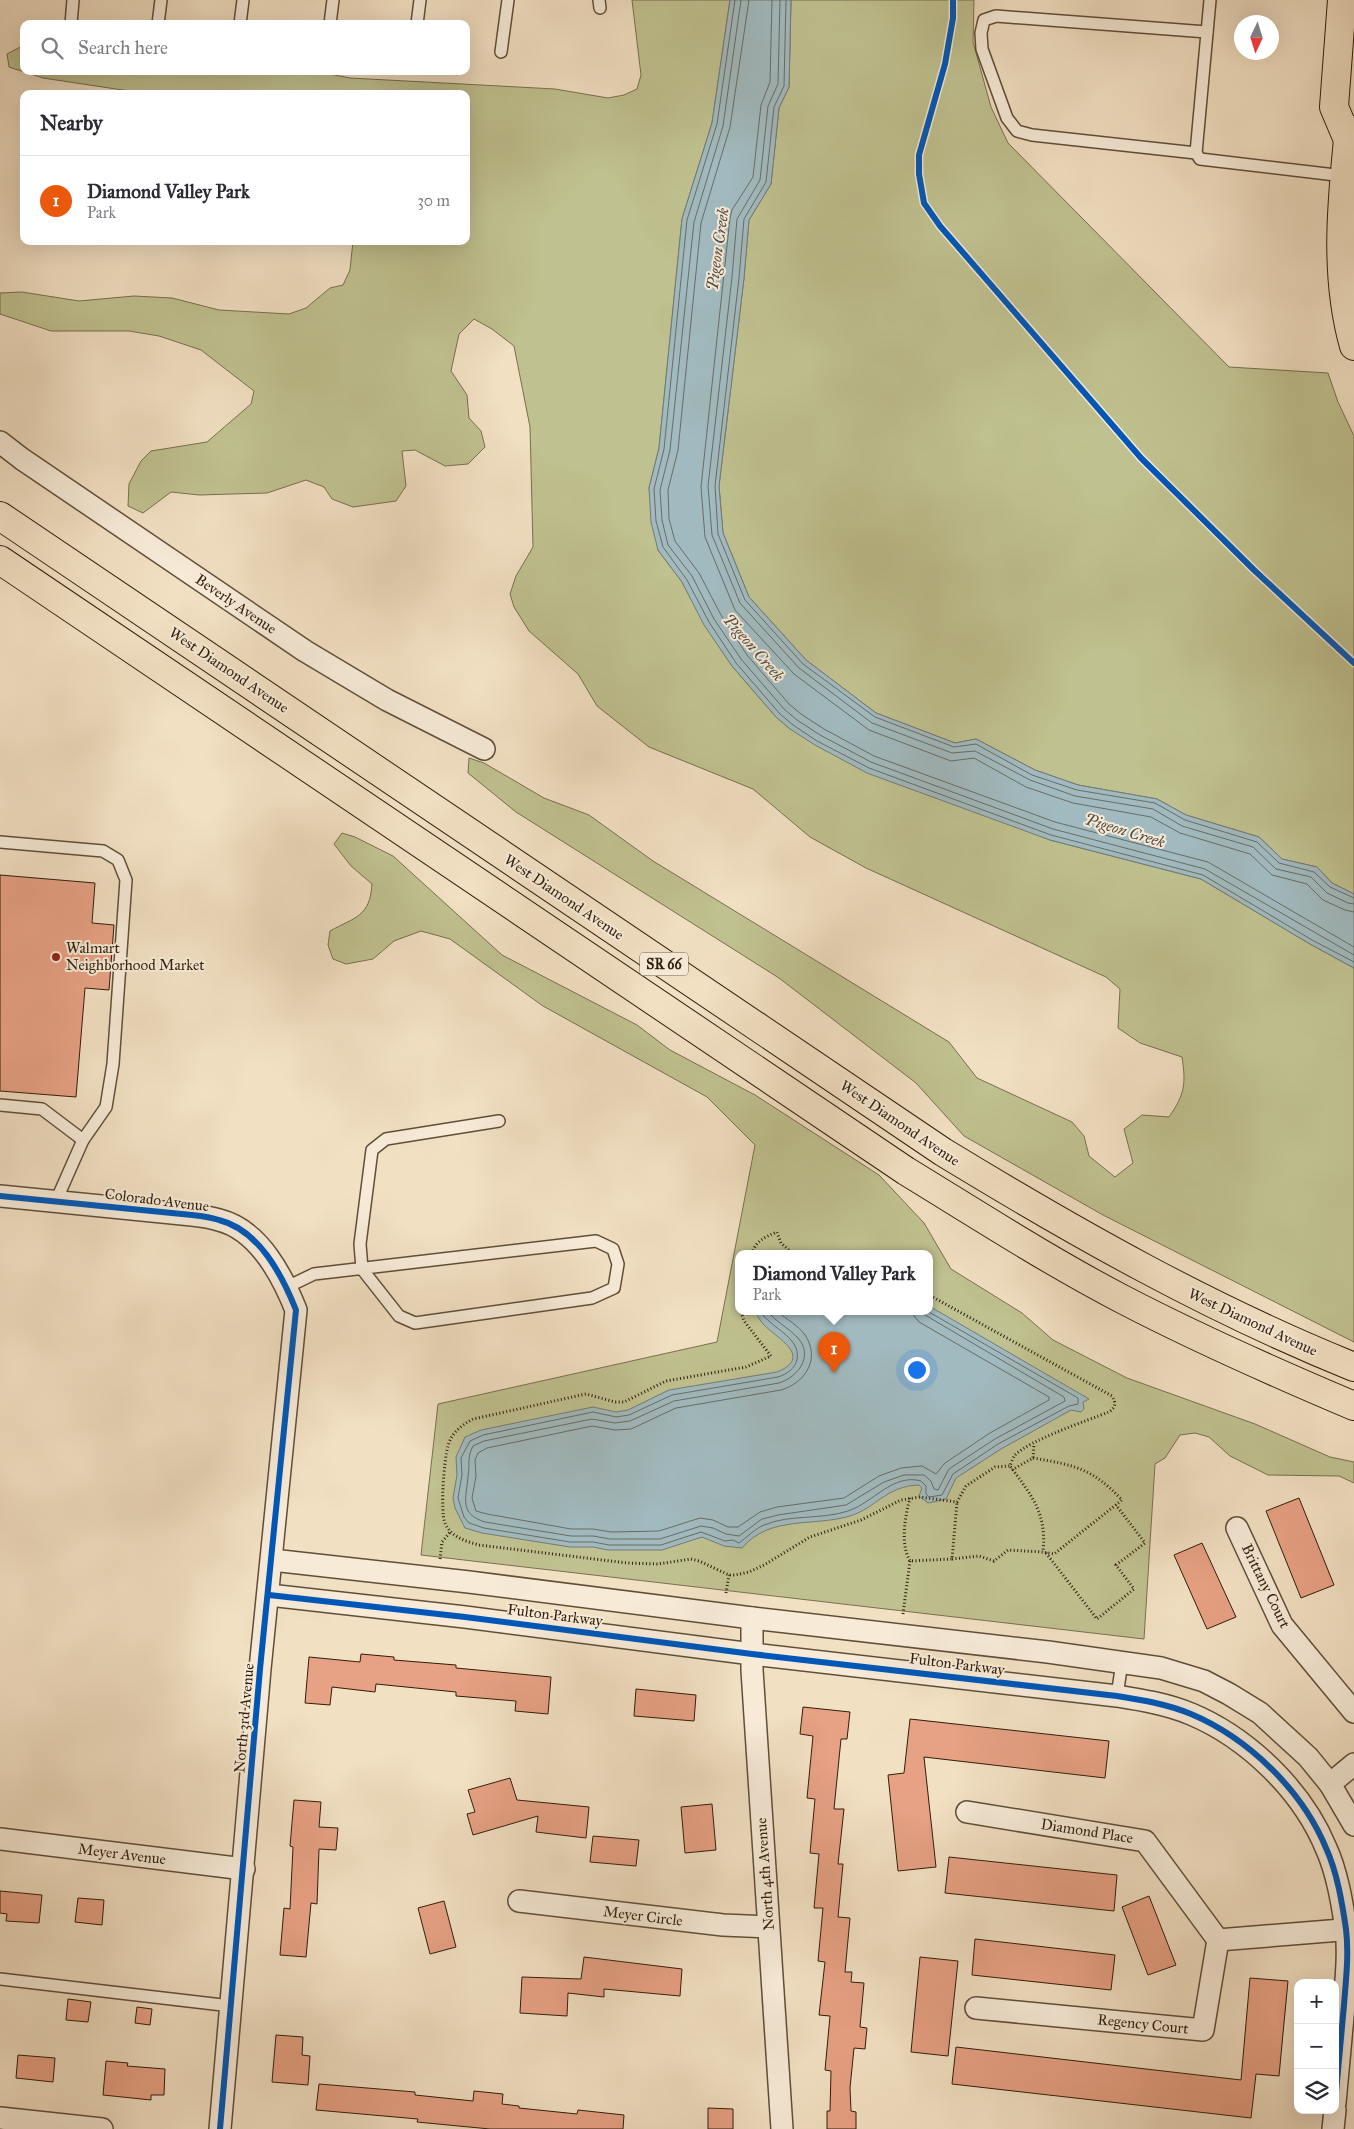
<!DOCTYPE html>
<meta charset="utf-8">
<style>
:root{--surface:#fff;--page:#f2f2f3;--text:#2b2b33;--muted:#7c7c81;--line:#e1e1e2;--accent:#ea580c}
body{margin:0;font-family:"IM FELL Great Primer",serif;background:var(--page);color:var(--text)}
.controls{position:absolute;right:15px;bottom:15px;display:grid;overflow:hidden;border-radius:10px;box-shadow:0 5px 20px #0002}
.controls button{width:45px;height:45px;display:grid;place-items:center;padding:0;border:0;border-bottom:1px solid var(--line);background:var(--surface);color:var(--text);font:25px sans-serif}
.compass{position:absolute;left:1234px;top:15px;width:45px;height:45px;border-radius:50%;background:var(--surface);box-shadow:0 5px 20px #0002;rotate:184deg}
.you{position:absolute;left:916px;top:1369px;width:18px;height:18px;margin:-12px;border:4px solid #fff;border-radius:50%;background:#1a73e8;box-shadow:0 0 0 8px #1a73e833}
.badge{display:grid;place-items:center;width:32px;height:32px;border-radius:50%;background:var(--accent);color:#fff;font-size:16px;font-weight:700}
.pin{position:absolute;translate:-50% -41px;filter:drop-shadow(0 1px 2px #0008)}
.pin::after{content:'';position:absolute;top:26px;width:18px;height:15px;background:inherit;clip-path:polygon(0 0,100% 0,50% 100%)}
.popup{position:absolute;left:735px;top:1250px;width:198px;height:65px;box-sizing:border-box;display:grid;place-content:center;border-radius:10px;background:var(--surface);filter:drop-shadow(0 1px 4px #0005);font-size:16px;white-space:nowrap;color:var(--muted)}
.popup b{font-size:19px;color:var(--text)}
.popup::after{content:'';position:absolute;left:50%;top:100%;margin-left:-10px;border:10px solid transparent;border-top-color:var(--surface)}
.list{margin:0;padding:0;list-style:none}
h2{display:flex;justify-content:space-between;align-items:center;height:65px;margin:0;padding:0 20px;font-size:21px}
h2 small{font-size:16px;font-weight:400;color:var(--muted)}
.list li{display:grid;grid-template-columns:32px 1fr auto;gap:15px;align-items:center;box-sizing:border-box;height:90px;padding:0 20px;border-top:1px solid var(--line)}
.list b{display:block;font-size:19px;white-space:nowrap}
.list p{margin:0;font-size:16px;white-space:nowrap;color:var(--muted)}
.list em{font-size:16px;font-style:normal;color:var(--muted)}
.icon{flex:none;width:28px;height:28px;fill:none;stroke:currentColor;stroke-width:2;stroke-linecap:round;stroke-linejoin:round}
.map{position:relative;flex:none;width:1354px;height:2129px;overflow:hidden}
.search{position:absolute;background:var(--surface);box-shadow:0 5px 20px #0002;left:20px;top:20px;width:450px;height:55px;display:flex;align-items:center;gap:12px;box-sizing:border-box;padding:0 18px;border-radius:10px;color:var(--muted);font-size:19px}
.panel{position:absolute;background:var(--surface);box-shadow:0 5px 20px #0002;left:20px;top:90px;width:450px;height:155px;border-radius:10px}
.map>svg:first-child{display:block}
.green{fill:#c0c190;stroke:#786f4e;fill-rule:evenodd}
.water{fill:#a1babf;stroke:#737b77}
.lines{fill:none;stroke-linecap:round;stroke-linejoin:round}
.shore{stroke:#686c65;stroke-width:1}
.building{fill:#e7a184;stroke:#2f1d0b}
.service-casing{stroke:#604e39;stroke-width:14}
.minor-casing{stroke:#604e39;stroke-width:24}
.primary-casing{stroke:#2f1d0b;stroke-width:30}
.path{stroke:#2f1d0b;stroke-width:3;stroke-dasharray:1 2.5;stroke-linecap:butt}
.service{stroke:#f7ebd8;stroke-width:11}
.minor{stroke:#f7ebd8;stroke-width:21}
.primary{stroke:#f2e0c3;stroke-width:28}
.cycleway-casing{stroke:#f7ebd8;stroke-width:9}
.cycleway{stroke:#0057b8;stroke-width:6}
.poi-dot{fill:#8f2418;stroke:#f7ebd8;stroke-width:2}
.labels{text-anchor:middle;stroke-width:4;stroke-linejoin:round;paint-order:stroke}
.shield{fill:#f7ebd8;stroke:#6b5b48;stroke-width:1}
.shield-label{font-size:14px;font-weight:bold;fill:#2f1d0b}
.street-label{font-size:15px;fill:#2f1d0b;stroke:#f7ebd8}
.poi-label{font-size:15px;fill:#2f1d0b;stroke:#f7ebd8;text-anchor:start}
.water-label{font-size:16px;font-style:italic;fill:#514c41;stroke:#f7ebd8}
</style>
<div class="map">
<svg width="1354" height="2129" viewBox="0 0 1354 2129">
<rect width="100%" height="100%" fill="#f2e0c3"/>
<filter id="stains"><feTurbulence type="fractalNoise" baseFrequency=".004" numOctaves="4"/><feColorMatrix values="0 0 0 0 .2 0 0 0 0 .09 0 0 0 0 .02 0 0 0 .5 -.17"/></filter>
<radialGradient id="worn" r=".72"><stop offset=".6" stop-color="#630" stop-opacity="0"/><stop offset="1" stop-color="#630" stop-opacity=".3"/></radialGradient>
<g class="green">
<path d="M632,0H730L712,123L682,219L659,448L649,488L658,550L682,582L705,625L732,666L776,717L790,729L1050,840L1201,879L1310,944L1354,968V1342L1103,1215L964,1136L916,1083L779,978L516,812L468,773L469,758L484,763L544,798L589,815L653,861L949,1042L977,1078L1072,1122L1084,1136L1089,1156L1115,1177L1133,1163L1124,1129L1142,1115L1169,1117C1185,1094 1186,1084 1182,1057L1140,1043L1118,1028L1120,989L1106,977L866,868L810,837L753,789L649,747L597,706L578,674L529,631L514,607L510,594L516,576L533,547L530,427L514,346L492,329L474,319L459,334L451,371L467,395L469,418L481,431L485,447L468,464L445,466L415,450L402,451L406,486L396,501L353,507L332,499L324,487L306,480L267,493L199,495L171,492L143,513L128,506L129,484L141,461L151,451L207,442L251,404L254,391L201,350L159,336L129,331H51L0,314V293L22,292L79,301L134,296L172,298L219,310L289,314L306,308L330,288L343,285L350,270L353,241H466V94H149L43,78L9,67L7,54L24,45V71H314L350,78L555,89L608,98L624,95L637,89L641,75Z"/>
<path d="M791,0H974L973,42L991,107L1008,143L1229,367L1328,373L1338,402L1354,436V894L1332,883L1317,867L1282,859L1259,837L1186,815L1157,799L1078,785L1035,770L976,739L955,743L876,713L806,660L749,597L723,533L719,486L744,278L749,220L771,184L779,108L789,87Z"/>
<path d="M342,833L355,837L393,856L502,955L637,1025L670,1050L755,1095L879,1175L924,1223L951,1269L1022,1313L1053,1340L1127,1378L1255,1424L1330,1457L1354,1462V1483L1339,1476L1268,1475L1230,1456L1209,1437L1195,1433L1180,1435L1165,1458L1155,1464L1144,1639L421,1555L438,1404L717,1342L755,1145L707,1097L543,1006L450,939L421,931L394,941L373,959L346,964L333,959L328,945L330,931C355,917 370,917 372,884L351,866L334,844ZM739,1254H929V1312H739Z"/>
</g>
<g class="water">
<path d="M730,0H791L789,87L779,108L771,184L749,220L744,278L719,486L723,533L749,597L806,660L876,713L955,743L976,739L1035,770L1078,785L1157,799L1186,815L1259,837L1282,859L1317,867L1332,883L1354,894V968L1310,944L1201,879L1050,840L867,773L815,745L790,729L776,717L732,666L704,625L682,582L658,550L651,522L649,488L659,448L682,219L712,123Z"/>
<path d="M929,1306L1089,1399L1083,1402L1084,1409L1081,1412L1071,1410L1001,1449L956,1478L946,1499L928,1503L919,1496L922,1488L919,1485C886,1486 876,1508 850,1516C813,1527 770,1515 742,1548L724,1546L702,1537L662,1550H608L593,1547H570L482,1533L465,1528L455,1508L453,1498L457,1475L456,1457L465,1437L481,1430L593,1407L616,1412L628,1410L669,1390L777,1372C814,1357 777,1338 764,1325C760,1321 758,1316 755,1312H850L854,1313L862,1312H929Z"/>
</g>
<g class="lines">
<g class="shore">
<path d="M735,0L717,124L687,220L664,449L654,489L656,521L663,547L687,580L709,622L736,663L780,714L793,725L817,741L869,768L1051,835L1203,875L1312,940L1354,962"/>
<path d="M741,0L723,126L694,222L670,450L660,490L662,520L668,545L692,576L714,619L741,659L784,709L797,720L820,735L871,762L1053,829L1205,869L1354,955"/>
<path d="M749,0L730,127L701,223L678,450L668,490L669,519L675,541L699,573L721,615L747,655L789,704L801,714L824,729L874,756L1055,822L1208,862L1354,947"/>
<path d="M772,0L770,82L761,105L753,177L732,210L730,218L701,487L705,537L735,610L794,674L869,730L951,761L974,758L1026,787L1073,803L1151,817L1180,833L1250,854L1272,875L1307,884L1323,900L1345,910L1354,912"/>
<path d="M780,0L778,84L768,106L760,180L737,219L732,277L708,486L712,535L740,603L799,668L872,723L952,753L975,751L1030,780L1075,796L1153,809L1182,826L1253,847L1276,869L1311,877L1327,893L1348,903L1354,904"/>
<path d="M786,0L784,86L774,107L766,182L744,219L739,278L715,486L718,534L745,600L803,664L875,717L954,747L976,744L1032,775L1077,790L1155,803L1185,820L1257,842L1279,863L1314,872L1330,887L1354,898"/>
<path d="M761,1312C770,1328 801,1337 797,1359C795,1369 787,1374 778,1377L672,1395L629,1415L616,1417L593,1412L483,1435L470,1441L461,1458L462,1475L458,1498L464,1517L469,1523L484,1528L570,1542H593L609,1545H661L701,1532L725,1541L733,1540L739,1543C746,1538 756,1528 764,1525C790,1514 821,1520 848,1511C873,1503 893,1473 921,1481L926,1486V1494L929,1497L942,1495L953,1474L998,1444L1069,1406L1078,1404V1398L929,1312"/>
<path d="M768,1312C776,1322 789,1328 798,1338C814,1356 798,1377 779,1383L674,1401L630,1421L615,1423L592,1419L484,1441L473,1446C467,1457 470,1465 468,1477C466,1499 459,1514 485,1522L571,1536H593L610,1539H660L701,1526L713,1528L726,1534L739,1536L762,1519L778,1515L846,1505L884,1482L904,1475H924L931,1481L934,1489L938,1490L949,1469L995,1439L1065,1401L1064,1397L920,1312"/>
<path d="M778,1312C786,1319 799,1326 805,1335C821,1359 805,1383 781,1390L676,1408L631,1429L615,1430L592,1426L487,1448L478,1453L475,1460L476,1476L472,1498L476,1511L487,1514L571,1529H593L611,1532L659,1531L700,1518L713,1520L728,1527H738L760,1512L777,1507L844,1498L879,1476L901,1468L922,1466L936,1474L945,1463L990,1433L1049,1400V1397L919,1322L911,1312"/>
</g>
</g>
<g class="building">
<path d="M0,875L95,883L92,923L114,925L109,990L85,988L76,1097L0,1091Z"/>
<path d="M1299,1498L1334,1585L1301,1598L1266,1511Z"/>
<path d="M1202,1543L1236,1617L1207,1629L1174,1555Z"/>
<path d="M361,1654L394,1657V1660L456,1665V1668L551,1677L548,1714L515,1711L516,1701L456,1696V1692L376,1684L375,1692L332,1687L330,1705L305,1703L309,1657L360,1662Z"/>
<path d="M636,1689L696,1695L694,1721L634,1716Z"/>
<path d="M803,1707L850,1712L847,1739H841L834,1809H844L838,1864H843L838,1917L850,1918L845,1972H852L851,1982L864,1983L860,2027L867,2028L865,2049L854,2048L850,2088L851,2111L856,2112V2129H827V2111H830L831,2071L825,2070L830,2016L819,2015L825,1962L818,1961L823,1908H814L819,1854L810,1853L815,1799L807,1798L813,1736L800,1734Z"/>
<path d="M910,1719L1109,1741L1105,1778L924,1757L936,1867L898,1871L888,1775L904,1773Z"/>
<path d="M510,1778L517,1800L589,1807L586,1838L536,1832L538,1816L473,1835L467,1814L475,1812L468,1790Z"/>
<path d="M294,1800L321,1802L319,1827L338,1828L336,1850L319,1849L317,1904L311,1903L306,1957L280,1955L284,1908L290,1909L293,1847L290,1846Z"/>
<path d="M712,1804L716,1850L685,1853L681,1807Z"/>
<path d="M593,1836L639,1840L636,1866L590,1862Z"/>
<path d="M949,1857L1117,1875L1114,1911L945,1893Z"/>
<path d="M0,1891L42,1895L39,1923L6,1921L7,1914L0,1913Z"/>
<path d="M1149,1896L1176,1965L1148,1975L1122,1907Z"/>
<path d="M78,1898L104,1900L102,1925L75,1922Z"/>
<path d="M444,1901L456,1947L430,1954L418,1908Z"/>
<path d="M975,1939L1115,1955L1111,1990L972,1975Z"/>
<path d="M584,1957L682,1969L680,1996L604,1989V1997L568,1993L567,2016L520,2013L522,1977L581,1979Z"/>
<path d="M920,1957L958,1961L948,2056L911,2052Z"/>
<path d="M1250,1978L1288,1981L1279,2076L1256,2074L1251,2118L952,2084L956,2047L1241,2080Z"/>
<path d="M68,1999L91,2002L88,2022L66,2020Z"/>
<path d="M137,2007L152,2009L150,2025L135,2023Z"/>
<path d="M276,2035L303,2037L302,2055L310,2056L308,2085L272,2082Z"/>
<path d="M18,2055L55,2058L53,2082L16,2078Z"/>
<path d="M106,2061L128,2063L127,2066L165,2069L164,2095H151V2100L103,2095Z"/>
<path d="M319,2084L415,2092V2095L473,2101L474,2091L503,2094L502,2104L519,2106V2108L577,2114L578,2110L624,2115L623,2129H490L417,2122L418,2119L316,2110Z"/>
<path d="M708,2108L733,2109V2129H708Z"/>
</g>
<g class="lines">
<g class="service-casing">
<g id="service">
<path d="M599,0L600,8"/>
<path d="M1210,0L1196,153L1200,159L1344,176"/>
<path d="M71,24L73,0"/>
<path d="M158,24L161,0"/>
<path d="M240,24L243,0"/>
<path d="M330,24L333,0"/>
<path d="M417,24L420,0"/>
<path d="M501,52L508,0"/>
<path d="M1196,153L1032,135L1017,131L1007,118L982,49L981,33L984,20L996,16L1207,32"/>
<path d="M0,842L103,851L118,860L126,880L113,1064L106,1107L83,1140L56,1201"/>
<path d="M0,1105L42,1109L83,1140"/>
<path d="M287,1287L314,1274L596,1241L613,1249L618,1264L614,1288L592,1298L415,1323L399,1316L362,1269L360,1244L372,1150L386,1139L499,1121"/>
<path d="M1117,1696L1122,1662"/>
<path d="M0,1979L231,2006"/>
</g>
</g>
<g class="minor-casing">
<g id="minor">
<path d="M0,442L22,459L305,651L387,700L484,749"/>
<path d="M0,1196L192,1215C201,1216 210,1217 219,1220C259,1230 282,1275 296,1310L260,1669L220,2129"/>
<path d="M1237,1528L1282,1625L1354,1712"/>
<path d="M272,1560L469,1582L752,1618L1048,1652L1161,1668L1204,1681L1229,1694L1260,1713L1308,1757L1330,1784L1354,1825"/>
<path d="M269,1595L465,1617L752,1654L1117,1696C1142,1700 1167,1704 1191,1714C1248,1738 1302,1790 1326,1848C1337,1872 1342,1902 1346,1929C1349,1954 1346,1979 1344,2005C1341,2037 1338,2070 1335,2103"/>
<path d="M752,1618V1670L782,2129"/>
<path d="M1330,1784L1354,1764"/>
<path d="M967,1812L1145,1841L1218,1940"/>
<path d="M0,1839L244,1869"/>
<path d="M519,1901L723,1925L768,1927"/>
<path d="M1218,1940L1354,1929"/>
<path d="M976,2008L1203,2030L1218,1940"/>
<path d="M0,2118L102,2129"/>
<path d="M1333,2129L1335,2110"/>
</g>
</g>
<g class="primary-casing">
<g id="primary">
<path d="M1342,0L1334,107L1348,140"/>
<path d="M1354,130L1348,140C1341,209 1335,279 1354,346"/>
<path d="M0,516L943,1152C1076,1233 1210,1309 1354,1367"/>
<path d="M0,560L906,1171C978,1215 1049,1261 1124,1300C1199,1339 1276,1373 1354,1406"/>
</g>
</g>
<g class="path">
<path d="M752,1254C755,1241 765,1237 777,1232L781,1243L793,1254"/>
<path d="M741,1312L744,1321L771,1356L746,1367L666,1381L624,1402H615L586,1394L473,1419C462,1425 451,1433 448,1446C444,1460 440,1511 445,1523C451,1537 465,1541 479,1545L627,1563L658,1564L691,1559L699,1561L729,1575H735L749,1572L764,1565L810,1537L861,1520L901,1500L920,1497L957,1502L966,1486L995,1467L1010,1466C1011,1463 1013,1458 1015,1455C1030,1440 1086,1421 1109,1412C1116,1407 1116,1403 1112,1396L929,1295"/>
<path d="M1033,1458C1074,1465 1092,1468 1122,1500L1054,1554L1043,1552"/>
<path d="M1012,1470L1033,1458L1034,1444"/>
<path d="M910,1498C905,1517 900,1544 910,1561L952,1559L957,1502"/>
<path d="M1046,1553L1097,1619L1134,1589L1116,1565L1145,1543L1116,1505"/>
<path d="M440,1559L442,1542L451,1531"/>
<path d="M952,1559L979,1556L994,1561L1008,1550L1043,1552C1047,1513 1032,1496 1010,1466"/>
<path d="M726,1593L729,1575"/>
<path d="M903,1614L910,1561"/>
</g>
<use href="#service" class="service"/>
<use href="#minor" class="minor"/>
<use href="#primary" class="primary"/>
<g class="cycleway-casing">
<g id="cycleway">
<path d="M953,0V18L945,64L919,155V174L924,203L940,226L1141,458L1254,570L1354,663"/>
<path d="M0,1196L192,1215C201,1216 210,1217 219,1220C259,1230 282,1275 296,1310L260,1669L220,2129"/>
<path d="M269,1595L465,1617L752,1654L1117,1696C1142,1700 1167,1704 1191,1714C1248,1738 1302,1790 1326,1848C1337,1872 1342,1902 1346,1929C1349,1954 1346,1979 1344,2005C1341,2037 1338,2070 1335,2103"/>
</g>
</g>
<use href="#cycleway" class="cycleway"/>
</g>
<circle class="poi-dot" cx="56" cy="957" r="5"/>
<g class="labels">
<rect class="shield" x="640" y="952.5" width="48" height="23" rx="4"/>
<g class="shield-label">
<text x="664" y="969">SR 66</text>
</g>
<g class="street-label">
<text transform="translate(236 604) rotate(34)" y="5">Beverly Avenue</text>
<text transform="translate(229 670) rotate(34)" y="5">West Diamond Avenue</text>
<text transform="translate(564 897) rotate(34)" y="5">West Diamond Avenue</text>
<text transform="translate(900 1123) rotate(34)" y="5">West Diamond Avenue</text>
<text transform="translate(157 1200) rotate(7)" y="5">Colorado Avenue</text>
<text transform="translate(1253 1322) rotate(25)" y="5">West Diamond Avenue</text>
<text transform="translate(1266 1586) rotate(64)" y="5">Brittany Court</text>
<text transform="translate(555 1615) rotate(7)" y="5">Fulton Parkway</text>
<text transform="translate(957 1664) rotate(7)" y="5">Fulton Parkway</text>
<text transform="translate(244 1718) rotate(-85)" y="5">North 3rd Avenue</text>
<text transform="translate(1087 1831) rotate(9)" y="5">Diamond Place</text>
<text transform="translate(122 1854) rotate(7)" y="5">Meyer Avenue</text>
<text transform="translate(765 1874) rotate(-94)" y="5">North 4th Avenue</text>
<text transform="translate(643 1916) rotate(7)" y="5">Meyer Circle</text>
<text transform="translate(1143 2024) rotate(6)" y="5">Regency Court</text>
</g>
<g class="poi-label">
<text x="66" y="953">Walmart<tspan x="66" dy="17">Neighborhood Market</tspan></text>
</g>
<g class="water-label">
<text transform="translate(717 249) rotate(-82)" y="6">Pigeon Creek</text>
<text transform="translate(754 647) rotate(49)" y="6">Pigeon Creek</text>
<text transform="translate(1125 830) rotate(17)" y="6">Pigeon Creek</text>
</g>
</g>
<rect width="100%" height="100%" filter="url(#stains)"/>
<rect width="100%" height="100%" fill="url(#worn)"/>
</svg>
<div class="controls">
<button>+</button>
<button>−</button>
<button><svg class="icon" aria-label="layers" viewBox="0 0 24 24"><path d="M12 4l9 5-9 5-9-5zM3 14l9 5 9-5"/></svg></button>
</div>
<svg class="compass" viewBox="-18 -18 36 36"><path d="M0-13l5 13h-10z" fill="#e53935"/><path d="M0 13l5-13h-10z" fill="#7c7c81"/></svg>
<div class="you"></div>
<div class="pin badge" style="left:834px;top:1373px">1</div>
<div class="popup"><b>Diamond Valley Park</b>Park</div>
<div class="search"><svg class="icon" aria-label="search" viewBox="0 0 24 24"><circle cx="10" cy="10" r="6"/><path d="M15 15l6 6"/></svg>Search here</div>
<section class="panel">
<h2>Nearby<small></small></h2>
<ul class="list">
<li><span class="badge">1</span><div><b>Diamond Valley Park</b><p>Park</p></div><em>30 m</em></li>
</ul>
</section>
</div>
